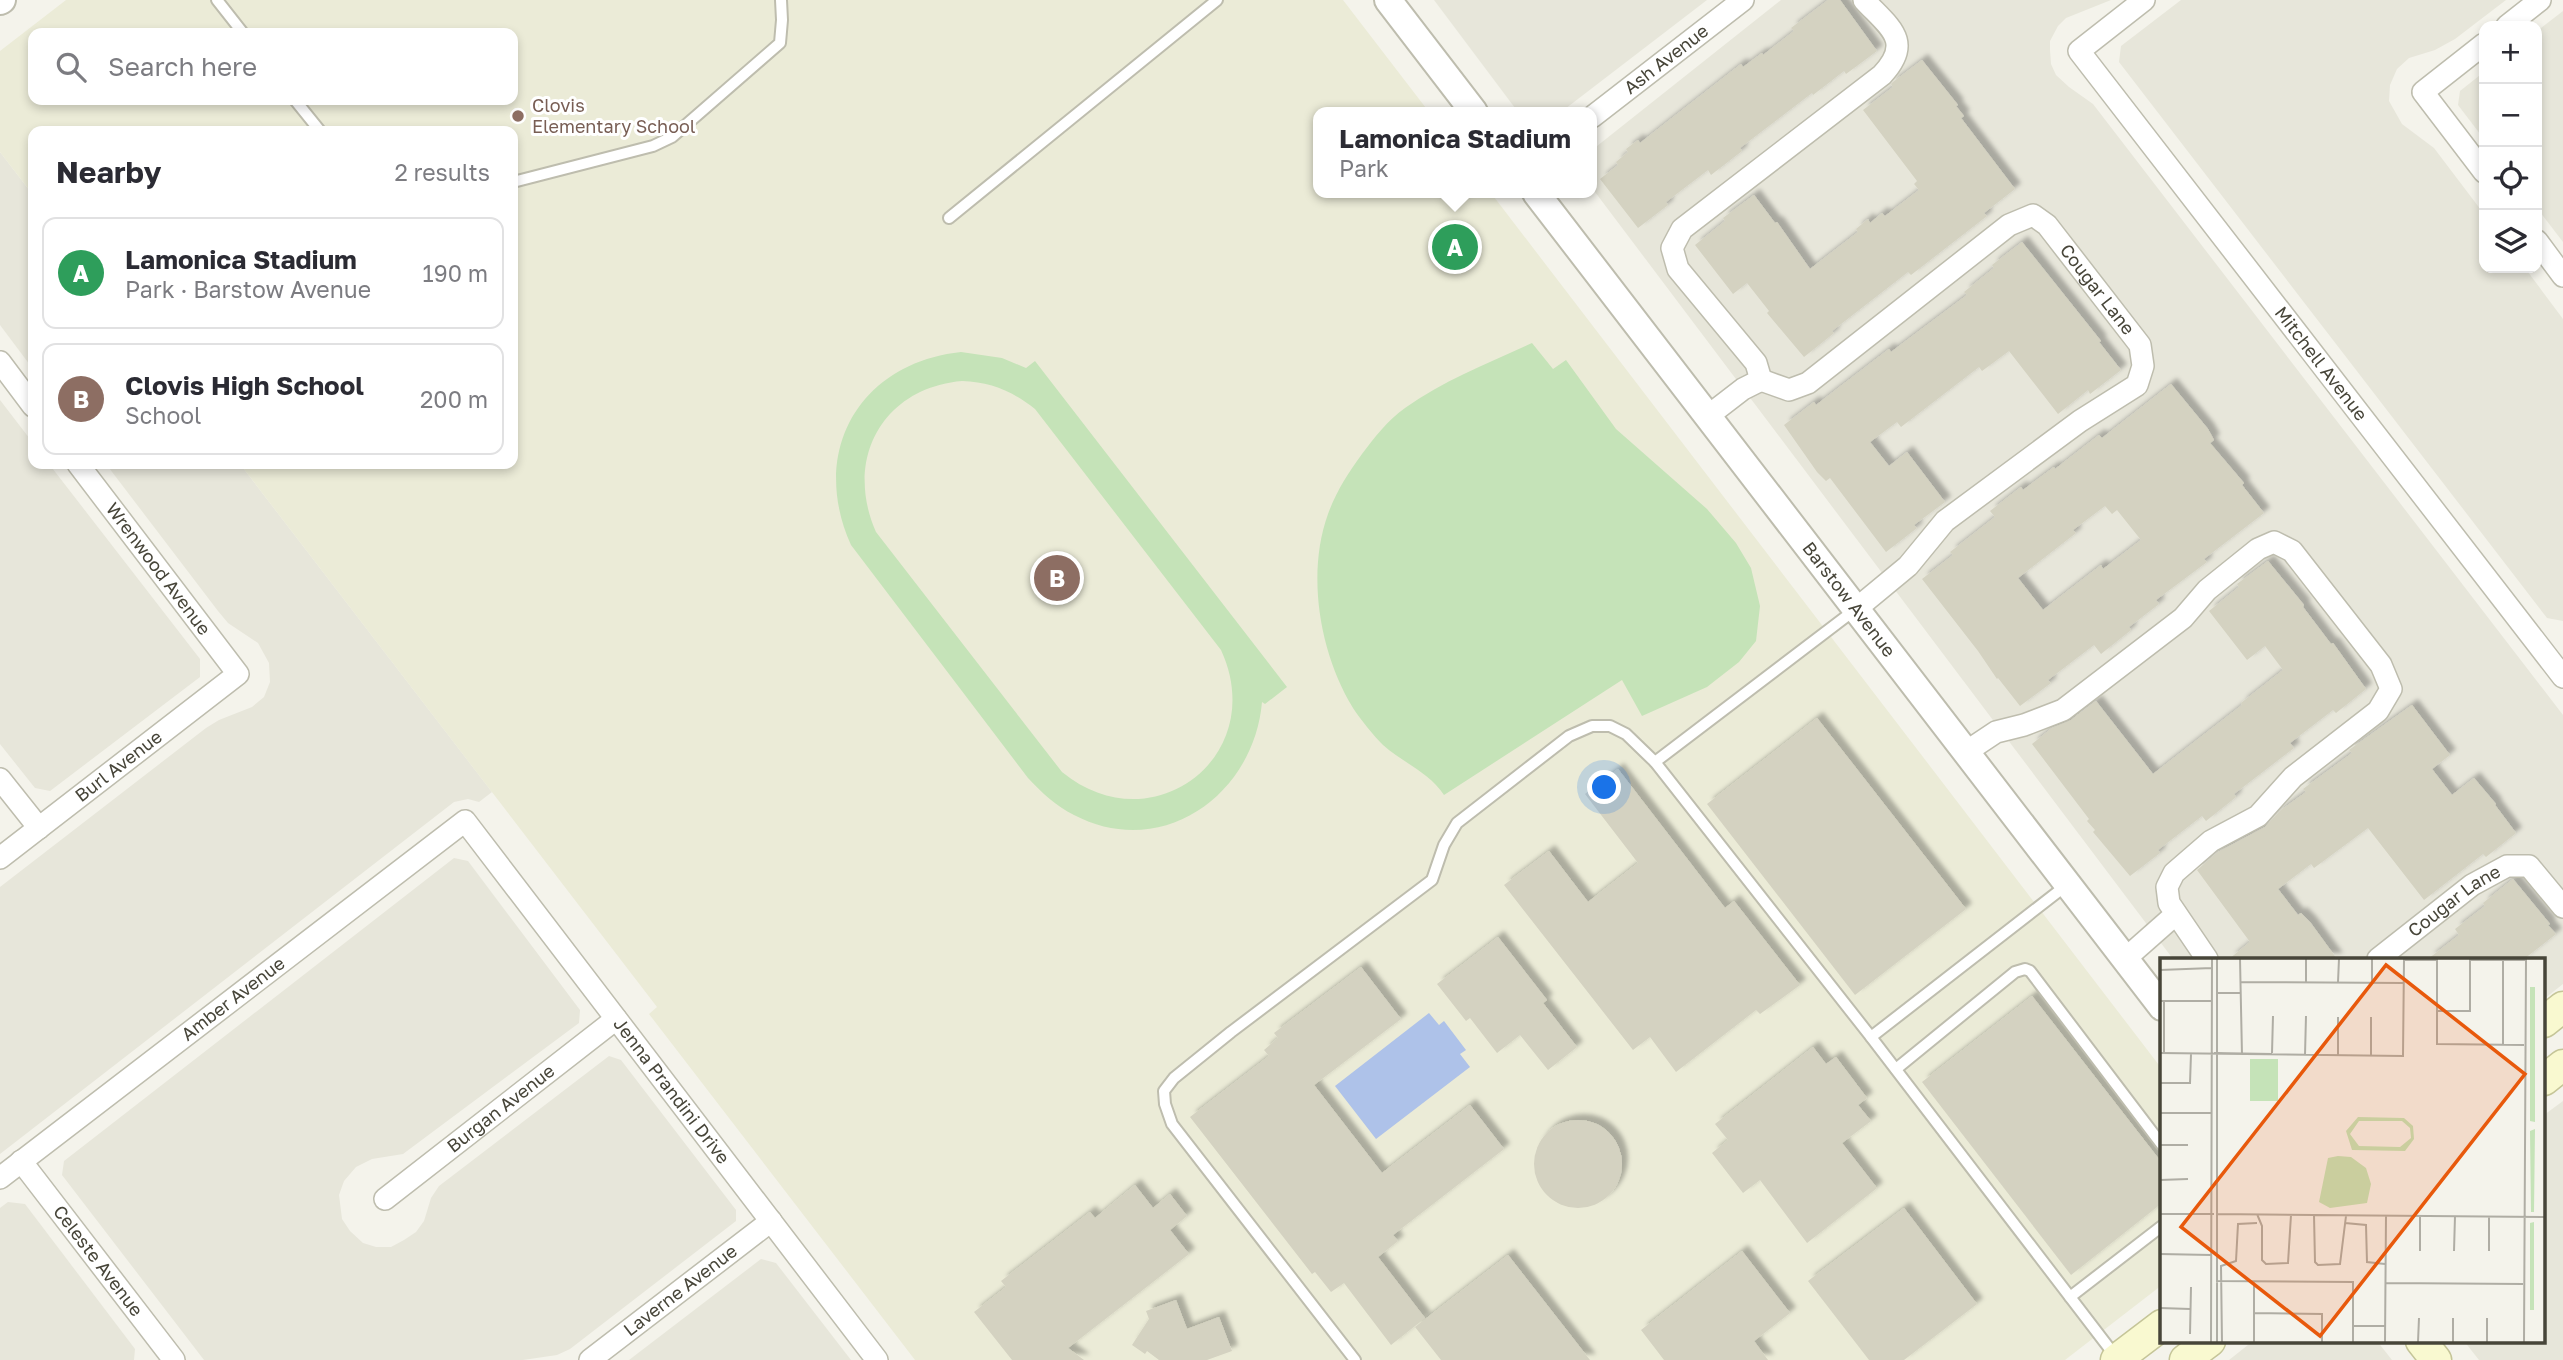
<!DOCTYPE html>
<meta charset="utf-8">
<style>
:root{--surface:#fff;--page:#f7f7f7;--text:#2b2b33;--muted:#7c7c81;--line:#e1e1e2;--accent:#7e4f33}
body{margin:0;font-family:"Golos Text",sans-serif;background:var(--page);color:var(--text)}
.controls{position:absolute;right:21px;top:21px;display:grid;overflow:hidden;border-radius:14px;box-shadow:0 4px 10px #0003}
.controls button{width:63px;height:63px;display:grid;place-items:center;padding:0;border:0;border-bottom:2px solid var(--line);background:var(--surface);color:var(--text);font:35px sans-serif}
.you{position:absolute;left:1605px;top:788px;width:24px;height:24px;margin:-18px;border:5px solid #fff;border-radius:50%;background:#1a73e8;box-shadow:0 0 0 10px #1a73e833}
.badge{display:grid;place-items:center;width:46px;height:46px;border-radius:50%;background:var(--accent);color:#fff;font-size:23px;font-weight:700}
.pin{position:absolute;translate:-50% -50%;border:4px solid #fff;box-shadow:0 2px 7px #0006}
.popup{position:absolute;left:1313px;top:107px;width:284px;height:91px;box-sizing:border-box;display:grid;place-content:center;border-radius:14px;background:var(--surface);filter:drop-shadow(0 2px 5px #0005);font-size:23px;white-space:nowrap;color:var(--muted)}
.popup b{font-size:26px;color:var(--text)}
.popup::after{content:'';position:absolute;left:50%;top:100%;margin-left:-14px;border:14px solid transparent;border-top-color:var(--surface)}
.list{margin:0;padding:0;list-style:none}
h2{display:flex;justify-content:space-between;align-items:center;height:91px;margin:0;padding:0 28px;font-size:30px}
h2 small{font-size:23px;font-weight:400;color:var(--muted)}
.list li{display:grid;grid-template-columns:46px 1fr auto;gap:21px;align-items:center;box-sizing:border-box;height:112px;margin:0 14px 14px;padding:0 14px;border:2px solid var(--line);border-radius:14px}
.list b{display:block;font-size:26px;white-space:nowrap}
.list p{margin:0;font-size:23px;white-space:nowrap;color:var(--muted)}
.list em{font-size:23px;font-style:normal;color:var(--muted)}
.icon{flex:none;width:38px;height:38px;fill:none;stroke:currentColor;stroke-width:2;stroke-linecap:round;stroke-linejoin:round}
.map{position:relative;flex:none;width:2563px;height:1360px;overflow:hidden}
.search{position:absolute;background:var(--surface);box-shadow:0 4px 10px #0003;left:28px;top:28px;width:490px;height:77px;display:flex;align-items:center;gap:18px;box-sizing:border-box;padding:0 24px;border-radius:14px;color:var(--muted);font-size:26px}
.panel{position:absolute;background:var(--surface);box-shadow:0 4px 10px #0003;left:28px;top:126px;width:490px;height:343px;border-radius:14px}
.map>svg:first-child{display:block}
.residential{fill:#e7e6da}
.education{fill:#ebebd7;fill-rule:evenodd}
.green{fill:#c5e3b8;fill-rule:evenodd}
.water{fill:#aec2e9}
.building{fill:#d4d2c1;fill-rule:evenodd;filter:url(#shadow)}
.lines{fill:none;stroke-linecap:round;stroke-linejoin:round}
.service-casing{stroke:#bebdae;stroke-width:14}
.minor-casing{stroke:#bebdae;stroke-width:24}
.tertiary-casing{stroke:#bebdae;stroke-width:30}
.secondary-casing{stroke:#c5c598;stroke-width:33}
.service{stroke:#fff;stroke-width:10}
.minor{stroke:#fff;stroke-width:21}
.tertiary{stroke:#fff;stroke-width:26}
.secondary{stroke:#f9f9d0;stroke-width:30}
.education-dot{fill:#8d6e63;stroke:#fff;stroke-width:2.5}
.labels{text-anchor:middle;stroke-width:6;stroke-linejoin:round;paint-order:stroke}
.street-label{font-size:18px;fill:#474539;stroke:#fff}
.education-label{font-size:18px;fill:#785e54;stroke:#fff;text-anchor:start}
.inset-road{fill:none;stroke:#afada4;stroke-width:2}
.view{fill:#e8590c;fill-opacity:0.15;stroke:#e8590c;stroke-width:3.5}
.inset-edge{fill:none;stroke:#474539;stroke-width:3.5}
</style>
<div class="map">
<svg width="2563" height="1360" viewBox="0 0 2563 1360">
<defs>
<filter id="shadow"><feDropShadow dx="6" dy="-6" stdDeviation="2" flood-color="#0004"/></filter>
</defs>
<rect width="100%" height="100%" fill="#f4f3eb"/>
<g class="residential">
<path d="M1434,0H1707L1561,112H1518Z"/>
<path d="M1781,0H2111L2066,18L2058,26L2050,41V50L2051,64L2056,75L2069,87L2093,104L2563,715V984L2544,999V959H2173L1592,188V150Z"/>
<path d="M2181,0H2506L2455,39L2435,50L2409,58L2397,69L2390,85L2389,101L2402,124L2434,148L2484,214V268H2525L2563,319V621L2547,618L2119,62L2121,46Z"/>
<path d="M2563,11V242L2537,208V31Z"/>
<path d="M2484,72V139L2458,105L2460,91Z"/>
<path d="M0,152L33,195V369L0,325Z"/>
<path d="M0,400L33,443V464H49L200,659V677L50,791L35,788L0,744Z"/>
<path d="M106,464H240L492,792L479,802L468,799L454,802L0,1154V887L206,728L219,720L252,707L264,697L270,682L269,663L258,643L228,623L218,611Z"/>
<path d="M454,858L468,861L580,1010L579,1023L403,1154L372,1159L356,1167L344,1181L339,1195L342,1219L350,1231L363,1243L376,1247H391L404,1240L416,1232L424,1221L431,1198L439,1186L609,1056L621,1060L736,1210V1221L570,1349L557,1355L523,1360H204L62,1175L64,1161Z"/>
<path d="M2563,1101V1360H2479L2464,1341H2544V1115Z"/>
<path d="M8,1202L25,1204L135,1349L134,1360H0V1208Z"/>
<path d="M761,1259L776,1263L851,1360H629Z"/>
<path d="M2253,1341H2377L2392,1360H2229Z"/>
</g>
<path class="education" d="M66,0H1343L1429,112H1318V193H1491L2162,1069V1285L2065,1360H915L649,1014L657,1007L240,464H513V131H33V195L0,152V51ZM33,33H513V100H33Z"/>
<g class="green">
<path d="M1532,343L1553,369L1566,360L1616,429L1707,509L1736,543L1751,568L1760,606L1756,641L1739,662L1707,687L1642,716L1622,680L1444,795C1429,772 1403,763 1383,745C1373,735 1361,720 1353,708C1320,654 1306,575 1328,514C1336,492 1348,473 1362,454C1374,438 1388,420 1405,408C1444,380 1489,363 1532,343Z"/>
<path d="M961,352L1002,358L1026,368L1035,361L1287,687L1265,704L1262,702C1254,795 1162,861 1074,815C1056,806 1042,793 1028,778L851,545C809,452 859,363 961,352ZM962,381C991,382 1012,391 1035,409L1221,650C1270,756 1152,846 1062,772L876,532C844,460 882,388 962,381Z"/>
</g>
<path class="water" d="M1429,1013L1439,1025L1444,1021L1466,1050L1460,1054L1470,1067L1376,1139L1335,1086Z"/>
<g class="building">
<path d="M1828,0H1840L1877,51L1846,74L1844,71L1813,95L1812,93L1740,148L1742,151L1711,175L1708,170L1666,202L1668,205L1638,228L1600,179L1618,165L1616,162L1628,152L1626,149L1638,140L1640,143L1741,64L1743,67L1762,53L1763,55L1794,31L1791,28Z"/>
<path d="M1922,60L1958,105L1956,106L1964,116L1961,118L2015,189L1984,213L1987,216L1911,275L1908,272L1832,331L1834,333L1804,357L1767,313L1769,311L1747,283L1733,294L1695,245L1725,221L1723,218L1754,195L1775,223L1777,222L1810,269L1858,232L1856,229L1868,219L1870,223L1882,213L1885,216L1919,190L1914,184L1917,181L1863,110L1893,87L1891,84L1893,82Z"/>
<path d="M2022,242L2101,341L2099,342L2121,370L2090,394L2088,390L2058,414L2009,351L1982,371L1979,367L1901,427L1897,422L1870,442L1889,466L1907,452L1945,502L1914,525L1917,528L1886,552L1830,478L1826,481L1817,472L1784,425L1814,402L1816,405L1889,349L1891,352L1967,295L1964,292L1994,268L1992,265Z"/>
<path d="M2171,384L2208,429L2214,440L2210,443L2244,483L2242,485L2264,513L2204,559L2207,562L2156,600L2159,604L2129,627L2131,630L2101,654L2094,645L2048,680L2051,683L2020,706L1998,678L1997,679L1978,651L1922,579L1953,555L1950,552L1995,517L1990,511L2021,487L2023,490L2054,467L2055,469L2099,435L2102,438ZM2105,506L2112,514L2117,510L2141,540L2103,569L2101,565L2043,610L2018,578L2076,533L2073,530Z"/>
<path d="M2268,561L2304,605L2303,607L2331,644L2333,643L2366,689L2336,713L2333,710L2290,743L2294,748L2234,794L2236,797L2206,821L2202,816L2158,850L2160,853L2130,876L2093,832L2095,830L2087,821L2089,819L2032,744L2052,728L2071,720L2096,701L2153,774L2242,705L2241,703L2283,670L2265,646L2247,660L2209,611L2239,587L2237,584Z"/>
<path d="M2412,705L2450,755L2432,769L2452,795L2474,778L2496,804L2495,805L2516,833L2486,857L2483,854L2424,900L2368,828L2314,868L2311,864L2278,889L2298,915L2301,913L2310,922L2337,959H2229L2250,942L2197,870L2218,852L2265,827L2281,810L2306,792L2303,789L2352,753L2349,750Z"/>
<path d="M1817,718L1966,909L1855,995L1707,804Z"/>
<path d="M1618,769L1725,908L1734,901L1800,985L1760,1014L1756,1010L1676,1072L1650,1037L1633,1050L1504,885L1549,851L1588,902L1638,863L1585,794Z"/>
<path d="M2513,879L2550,924L2548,925L2556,934L2524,959H2428L2459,935L2455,929L2485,906L2483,903Z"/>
<path d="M1498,937L1547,1000L1543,1003L1577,1047L1548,1070L1520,1035L1497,1053L1470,1018L1466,1021L1437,984Z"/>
<path d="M1361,967L1401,1019L1314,1085L1382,1173L1470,1105L1504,1149L1393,1235L1398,1241L1378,1257L1425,1318L1391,1345L1344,1283L1331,1292L1315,1272L1312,1274L1190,1117L1269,1056L1264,1050L1278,1038L1274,1033Z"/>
<path d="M2032,996L2162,1163V1203L2071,1275L1922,1082Z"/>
<path d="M1813,1047L1826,1064L1836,1057L1867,1098L1858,1105L1871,1121L1842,1143L1877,1188L1807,1243L1760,1180L1743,1193L1712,1153L1728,1140L1715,1124Z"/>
<circle cx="1578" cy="1164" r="44"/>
<path d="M1135,1185L1153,1208L1170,1194L1187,1216L1170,1230L1189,1254L1068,1348L1084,1360H1012L974,1312L1006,1287L1001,1281L1090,1212L1095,1218Z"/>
<path d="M1904,1208L1977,1304L1904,1360H1869L1808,1281Z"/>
<path d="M1742,1251L1790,1313L1754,1341L1768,1360H1664L1641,1330Z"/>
<path d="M1508,1255L1590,1360H1441L1415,1327Z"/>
<path d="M1176,1300L1187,1329L1219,1317L1232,1351L1207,1360H1159L1147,1351L1145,1354L1132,1345L1149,1319L1146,1311Z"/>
</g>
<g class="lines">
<g class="service-casing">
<g id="service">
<path d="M217,0L243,33"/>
<path d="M295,100L320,131"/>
<path d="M513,182L653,146L672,137L780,43L782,20L781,0"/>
<path d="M949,218L1217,0"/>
<path d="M1856,609L1655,762L1871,1037"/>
<path d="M2068,884L1871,1037L2116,1357"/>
<path d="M1896,1069L2015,972L2025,969L2030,971L2162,1145"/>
<path d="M2070,1297L2162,1226"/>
<path d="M1355,1360L1172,1124L1165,1104L1164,1091L1174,1078L1231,1032L1432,880L1444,845L1457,823L1569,736L1592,726H1610L1626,734L1655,762"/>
</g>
</g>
<g class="minor-casing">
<g id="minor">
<path id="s1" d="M2144,0L2079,51L2563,677"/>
<path d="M2507,26L2540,0"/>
<path d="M2484,44L2423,92L2484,172"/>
<path id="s2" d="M1592,117L1743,0"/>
<path d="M2537,241L2563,276"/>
<path d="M0,362L33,406"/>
<path d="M1761,380L1756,363L1678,269L1672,248L1682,229L1882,75C1914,41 1889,27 1864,0"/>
<path id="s3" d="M1708,416L1743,389L1761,380L1789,390L1808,383L2009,225L2033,215L2047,225L2140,345L2143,366L2137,385L2080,421L1945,521L1908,566L1856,609"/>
<path d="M1966,752L1996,732L2024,725L2063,710L2183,618L2207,590L2258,549L2274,542L2292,551L2381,665L2391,689L2378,711L2293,777L2258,816L2211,841L2174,873L2167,887L2169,903L2207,959"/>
<path d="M0,779L39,828"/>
<path id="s4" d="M0,858L238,674L78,464"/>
<path d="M2125,959L2176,914"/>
<path id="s5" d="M2378,959L2472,885L2507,866H2529L2563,907"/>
<path id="s6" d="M21,1161L174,1360"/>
<path id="s7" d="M0,1178L465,821L877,1360"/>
<path id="s8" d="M385,1199L616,1019"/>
<path id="s9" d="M590,1360L771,1221"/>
</g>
</g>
<g class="tertiary-casing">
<g id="tertiary">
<path d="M1388,0L1474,112"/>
<path d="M0,1L2,0"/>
<path id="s10" d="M1536,193L2162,1007"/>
</g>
</g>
<g class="secondary-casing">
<g id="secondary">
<path d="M2544,1022L2563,1007"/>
<path d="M2544,1080L2563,1065"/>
<path d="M2421,1341L2436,1360"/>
<path d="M2116,1360L2162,1325"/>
<path d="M2185,1360L2210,1341"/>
</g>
</g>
<use href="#service" class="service"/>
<use href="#minor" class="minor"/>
<use href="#tertiary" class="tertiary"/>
<use href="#secondary" class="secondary"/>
</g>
<circle class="education-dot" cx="518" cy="116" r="7"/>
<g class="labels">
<g class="street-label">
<text dy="6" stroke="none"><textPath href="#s2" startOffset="94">Ash Avenue</textPath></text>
<text dy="6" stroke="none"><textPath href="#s3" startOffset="495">Cougar Lane</textPath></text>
<text dy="6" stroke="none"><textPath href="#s1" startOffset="478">Mitchell Avenue</textPath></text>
<text transform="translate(158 569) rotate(53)" y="6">Wrenwood Avenue</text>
<text dy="6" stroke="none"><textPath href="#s10" startOffset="513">Barstow Avenue</textPath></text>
<text dy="6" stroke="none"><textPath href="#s4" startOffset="150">Burl Avenue</textPath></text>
<text dy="6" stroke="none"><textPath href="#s5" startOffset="96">Cougar Lane</textPath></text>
<text dy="6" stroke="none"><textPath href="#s7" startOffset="294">Amber Avenue</textPath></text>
<text dy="6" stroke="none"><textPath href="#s7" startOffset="926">Jenna Prandini Drive</textPath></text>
<text dy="6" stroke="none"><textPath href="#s8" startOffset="147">Burgan Avenue</textPath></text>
<text dy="6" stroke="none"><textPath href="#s6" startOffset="126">Celeste Avenue</textPath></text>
<text dy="6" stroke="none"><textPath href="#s9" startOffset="114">Laverne Avenue</textPath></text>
</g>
<g class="education-label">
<text x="532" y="112">Clovis<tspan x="532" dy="21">Elementary School</tspan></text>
</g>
</g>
<g transform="translate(2160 958)">
<rect width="385" height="385" fill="#f4f3eb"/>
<path d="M370,29H375V164L370,163ZM90,101H118V143H90ZM198,159L244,160L253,168L254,181L245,193L192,192L186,173ZM199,163H242L250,170L251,180L240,189L199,188L190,176ZM375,171L374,254H371L370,173ZM178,198L191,199L206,210L211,226L207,245L170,250L159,244L168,200ZM374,264V352H370V265Z" fill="#c5e3b8" fill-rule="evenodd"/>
<path class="inset-road" d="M80,1L82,97M277,1V86L364,87M343,2V87M0,12L52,10M80,24L244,25M146,24V1M178,24L179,1M212,25V1M57,35H80M0,43H52M277,53H310V2H366M0,95L243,98L244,2H277M4,95V43M54,95L112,96M112,95L113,58M145,97L146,58M178,97V59M211,97V59M0,125H30L31,96M0,155H51M0,187H28M0,222L28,221M0,256H54M57,256L385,259M97,256L102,268V302L106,306L128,305L131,257M154,257L155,304L158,307L180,306L186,258M260,258V293M329,258V293M185,265L206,267L207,304L225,306M294,293L295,258M0,296L51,297M56,323L193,324V384M94,324V384M225,325L363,326M0,350L30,351M94,355L162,356V384M193,368H225M30,376L31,329M51,384L52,1M57,384V1M62,384L61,308L76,303L78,266L97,265M225,384L226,257M258,384L259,360M293,384V360M327,384V360M364,384L366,1"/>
<path class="view" d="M226,7L365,116L160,378L21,269Z"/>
<rect width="385" height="385" class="inset-edge"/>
</g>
</svg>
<div class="controls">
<button>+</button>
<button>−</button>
<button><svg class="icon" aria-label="locate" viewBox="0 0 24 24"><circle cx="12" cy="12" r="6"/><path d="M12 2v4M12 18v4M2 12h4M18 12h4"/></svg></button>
<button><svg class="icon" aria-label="layers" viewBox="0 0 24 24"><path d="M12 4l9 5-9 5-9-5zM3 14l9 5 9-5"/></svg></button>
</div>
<div class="you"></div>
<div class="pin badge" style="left:1455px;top:247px;background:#2e9e5b">A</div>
<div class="popup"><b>Lamonica Stadium</b>Park</div>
<div class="pin badge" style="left:1057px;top:578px;background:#8d6e63">B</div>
<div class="search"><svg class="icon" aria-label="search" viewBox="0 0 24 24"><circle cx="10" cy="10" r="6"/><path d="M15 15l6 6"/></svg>Search here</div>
<section class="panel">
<h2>Nearby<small>2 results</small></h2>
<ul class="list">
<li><span class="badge" style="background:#2e9e5b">A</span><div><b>Lamonica Stadium</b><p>Park · Barstow Avenue</p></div><em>190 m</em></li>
<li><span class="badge" style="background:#8d6e63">B</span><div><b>Clovis High School</b><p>School</p></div><em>200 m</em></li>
</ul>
</section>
</div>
